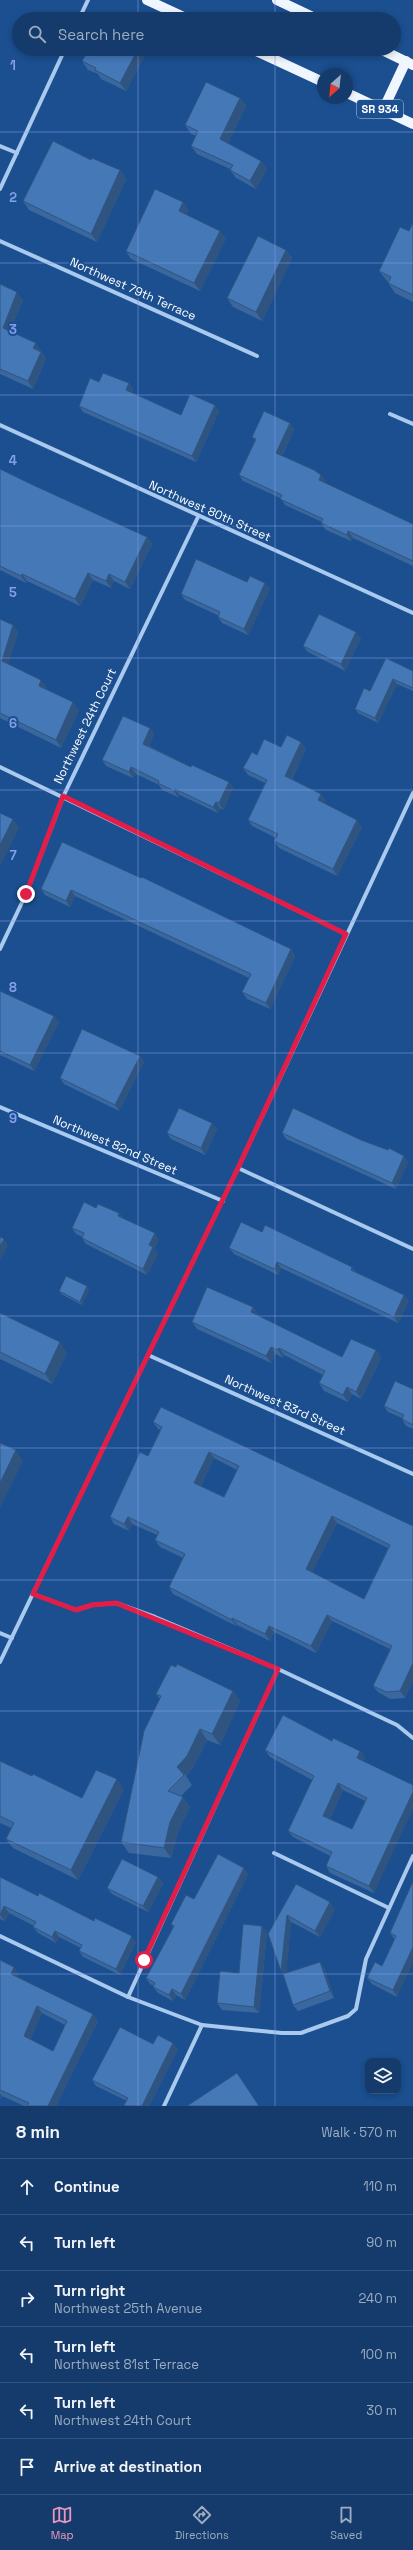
<!DOCTYPE html>
<meta charset="utf-8">
<style>
:root{--surface:#143b6b;--page:#1d4271;--text:#f1f3f6;--muted:#9dadc1;--line:#33557e;--accent:#e797bd}
body{margin:0;font-family:"Space Grotesk",sans-serif;background:var(--page);color:var(--text)}
.controls{position:absolute;right:12px;bottom:12px;display:grid;overflow:hidden;border-radius:8px;box-shadow:0 2px 6px #0003}
.controls button{width:36px;height:36px;display:grid;place-items:center;padding:0;border:0;border-bottom:1px solid var(--line);background:var(--surface);color:var(--text);font:20px sans-serif}
.compass{position:absolute;left:317px;top:68px;width:36px;height:36px;border-radius:50%;background:var(--surface);box-shadow:0 2px 6px #0003;rotate:207deg}
.stop{position:absolute;width:12px;height:12px;margin:-9px;border:3px solid #e11d48;border-radius:50%;background:#fff}
.stop.end{background:#e11d48;border-color:#fff;box-shadow:0 1px 4px #0008}
.list{margin:0;padding:0;list-style:none}
h2{display:flex;justify-content:space-between;align-items:center;height:52px;margin:0;padding:0 16px;font-size:17px}
h2 small{font-size:13px;font-weight:400;color:var(--muted)}
.list li{display:grid;grid-template-columns:26px 1fr auto;gap:12px;align-items:center;box-sizing:border-box;height:56px;padding:0 16px;border-top:1px solid var(--line)}
.list b{display:block;font-size:15px;white-space:nowrap}
.list p{margin:0;font-size:13px;white-space:nowrap;color:var(--muted)}
.list em{font-size:13px;font-style:normal;color:var(--muted)}
.icon{flex:none;width:22px;height:22px;fill:none;stroke:currentColor;stroke-width:2;stroke-linecap:round;stroke-linejoin:round}
.map{position:relative;flex:none;width:413px;height:2106px;overflow:hidden}
.search{position:absolute;background:var(--surface);box-shadow:0 2px 6px #0003;left:12px;right:12px;top:12px;height:44px;display:flex;align-items:center;gap:10px;box-sizing:border-box;padding:0 14px;border-radius:22px;color:var(--muted);font-size:15px}
.sheet{height:388px;background:var(--surface)}
nav{display:flex;justify-content:space-around;align-items:center;box-sizing:border-box;height:56px;border-top:1px solid var(--line);background:var(--surface);font-size:11px;color:var(--muted)}
nav a{display:grid;justify-items:center;gap:2px}
nav .on{color:var(--accent)}
.map>svg:first-child{display:block}
.lines{fill:none;stroke-linecap:round;stroke-linejoin:round}
.street{stroke:#a9c9ee;stroke-width:4}
.primary{stroke:#f0f6ff;stroke-width:10}
.wall{fill:#3a679d;fill-rule:evenodd}
.shaded-wall{fill:#305480}
.building{fill:#4478b7;stroke:#305480;fill-rule:evenodd}
.route{stroke:#e11d48;stroke-width:5}
.grid{fill:none;stroke:#839eea;stroke-width:1;stroke-opacity:0.55}
.labels{text-anchor:middle;stroke-width:4;stroke-linejoin:round;paint-order:stroke}
.shield{fill:#1b4f8f;stroke:#bbcadd;stroke-width:1}
.shield-label{font-size:11px;font-weight:bold;fill:#fff}
.street-label{font-size:12px;fill:#fff;stroke:#1b4f8f}
.grid-label{font-size:13px;text-anchor:middle;font-weight:bold;fill:#839eea;stroke:#1b4f8f;stroke-width:4;stroke-linejoin:round;paint-order:stroke}
</style>
<div class="map">
<svg width="413" height="2106" viewBox="0 0 413 2106">
<rect width="100%" height="100%" fill="#1b4f8f"/>
<g class="lines">
<g class="street">
<path d="M79,19L88,0"/>
<path d="M0,146L17,153"/>
<path d="M0,189L65,49"/>
<path d="M0,241L257,356"/>
<path d="M390,414L413,424"/>
<path d="M0,425L413,613"/>
<path d="M0,767L346,934"/>
<path d="M0,949L26,894L63,797L198,517"/>
<path d="M0,1107L223,1201"/>
<path d="M238,1168L413,1249"/>
<path d="M148,1355L413,1474"/>
<path d="M33,1594L76,1610L92,1605L116,1603L155,1617L278,1669L397,1725L413,1738"/>
<path d="M0,1633L12,1638"/>
<path d="M0,1662L238,1168L413,793"/>
<path d="M274,1853L389,1908"/>
<path d="M0,1936L128,1997L202,2025L282,2033H301L348,2016L356,2009L366,1959L413,1856"/>
<path d="M128,1997L278,1669"/>
<path d="M164,2106L202,2025"/>
</g>
<g class="primary">
<path d="M147,0L188,19"/>
<path d="M277,0L317,19"/>
<path d="M252,49L323,82"/>
<path d="M380,49L413,65"/>
<path d="M347,93L413,124"/>
<path d="M383,110L406,61"/>
</g>
</g>
<g class="wall">
<path d="M147,51L126,91L101,79L98,74L88,70L82,61Z"/>
<path d="M240,98L246,106L228,143L261,161L267,169L256,189L236,178L230,170V169L197,154L191,146L196,136L191,134L185,125Z"/>
<path d="M91,160L120,170L126,179L97,242L29,210L23,201Z"/>
<path d="M183,202L188,210L186,214L226,238L200,291L131,259L126,251Z"/>
<path d="M413,223V302L395,293L388,283V282L387,281L379,271L409,231Z"/>
<path d="M286,250L292,258L262,321L233,307L227,298Z"/>
<path d="M0,284L23,300L10,331L36,343L46,359L33,389L0,374Z"/>
<path d="M99,382L129,383L133,390L132,392L181,415L215,405L219,411L196,462L83,412L79,406Z"/>
<path d="M290,423L294,430L282,456L321,475L325,481L324,483L413,524V566L353,538L351,541L326,530L321,523L322,522L285,505L280,498L243,481L239,475L255,440L252,437Z"/>
<path d="M0,469L33,485L147,537L152,544L130,589L114,581L111,588L93,580L80,606L27,581L26,583L0,570Z"/>
<path d="M247,582L265,583L270,589L248,635L222,623L218,617L219,616L185,600L181,594Z"/>
<path d="M0,619L13,625L18,633L8,664L47,688L46,690L79,710L61,748L0,718Z"/>
<path d="M361,638L345,671L308,652L303,646Z"/>
<path d="M386,658L413,671V691L397,684L378,723L358,713L355,709L370,691Z"/>
<path d="M150,728L154,734L149,746L191,767L229,782L233,788L223,810L220,808L218,813L180,795L178,797L162,790L159,785L136,774L133,778L106,766L102,760Z"/>
<path d="M301,742L306,749L292,779L321,794L325,801L324,803L362,827L337,876L279,848L274,841L276,838L252,826L248,820L265,783L248,775L243,768L257,755Z"/>
<path d="M62,842L291,949L295,956L270,1009L247,999L242,992L249,978L75,896L70,907L45,895L41,889Z"/>
<path d="M0,991L54,1016L59,1022L34,1071L0,1055Z"/>
<path d="M140,1056L144,1062L119,1111L64,1084L60,1078Z"/>
<path d="M212,1123L217,1129L205,1155L171,1139L167,1133Z"/>
<path d="M282,1133L361,1140L408,1162L396,1189L286,1139Z"/>
<path d="M96,1208L119,1213L123,1218L159,1239L154,1249L158,1254L147,1275L86,1244L82,1238V1237L76,1234L72,1228Z"/>
<path d="M262,1232L352,1267L356,1272L404,1295L409,1301L398,1323L281,1268L278,1275L234,1254L229,1248Z"/>
<path d="M89,1290L82,1305L61,1294L59,1291Z"/>
<path d="M253,1307L258,1314L257,1316L342,1357L376,1350L381,1358L361,1399L352,1394L348,1402L324,1391L319,1383L323,1375L284,1355L283,1358L276,1354L271,1363L197,1329L192,1322Z"/>
<path d="M0,1313L67,1353L52,1384L0,1359Z"/>
<path d="M413,1389V1429L406,1426L402,1419V1418L388,1412L384,1406Z"/>
<path d="M153,1422L413,1526V1680L405,1698L390,1699L378,1692L373,1686L390,1649L332,1621L316,1653L274,1632L270,1641L237,1625L236,1626L173,1594L169,1587L183,1558L160,1547L155,1540L157,1535L132,1524L129,1531L114,1524L110,1517L148,1456L161,1430L158,1429ZM214,1458L237,1470L224,1497L201,1486ZM337,1523L388,1548L364,1599L312,1572Z"/>
<path d="M233,1691L240,1701L220,1745L207,1740L194,1766L186,1776L192,1785L181,1796L190,1807L178,1832L171,1858L129,1853L121,1842L160,1699L156,1694Z"/>
<path d="M332,1741L360,1751L365,1758L363,1761L413,1785L374,1893L330,1873L326,1866L330,1856L293,1837L288,1831L312,1780L270,1757L265,1750ZM343,1790L365,1801L352,1829L330,1819Z"/>
<path d="M0,1761L82,1798L124,1789L78,1880L13,1848L6,1839L11,1828L0,1823Z"/>
<path d="M248,1874L185,2000L176,1995L173,2001L158,1993L153,1987L154,1986L150,1984L146,1978L173,1927L171,1924L194,1899Z"/>
<path d="M0,1877L38,1896L136,1942L120,1975L83,1957L79,1951L81,1948L59,1937L56,1943L38,1933L33,1927L34,1926L9,1913L5,1921L0,1919Z"/>
<path d="M158,1877L163,1883L148,1912L112,1894L107,1888Z"/>
<path d="M413,1881L397,1997L372,1984L367,1978L382,1966L395,1940L390,1933Z"/>
<path d="M296,1884L335,1909L320,1937L291,1922L286,1973L320,1962L324,1968L334,1998L298,2011L293,2005L284,1974L268,1934Z"/>
<path d="M267,1932L259,2013L222,2010L217,2003Z"/>
<path d="M0,1960L19,1974L17,1977L98,2021L56,2106H24L2,2096L0,2099ZM42,2013L65,2025L53,2051L30,2039Z"/>
<path d="M153,2044L178,2049L149,2106H125L124,2105L127,2101L96,2086L92,2080Z"/>
</g>
<g class="shaded-wall">
<path d="M138,49H145L147,51L126,91L120,83Z"/>
<path d="M240,98L246,106L226,147L220,139Z"/>
<path d="M261,161L267,169L256,189L250,181Z"/>
<path d="M120,170L126,179L97,242L91,234Z"/>
<path d="M183,202L188,210L184,218L179,211Z"/>
<path d="M220,231L226,238L200,291L194,283Z"/>
<path d="M286,250L292,258L262,321L256,312Z"/>
<path d="M17,292L23,300L8,336L3,328Z"/>
<path d="M36,343L41,351L39,356L33,348Z"/>
<path d="M41,352L46,359L33,389L28,381Z"/>
<path d="M129,383L133,390L130,396L126,390Z"/>
<path d="M215,405L219,411L196,462L192,456Z"/>
<path d="M290,423L294,430L280,459L276,453Z"/>
<path d="M321,475L325,481L323,487L319,480Z"/>
<path d="M348,531L353,538L351,541L347,535Z"/>
<path d="M147,537L152,544L130,589L125,582Z"/>
<path d="M88,573L93,580L80,606L75,599Z"/>
<path d="M22,574L27,581L26,583L21,576Z"/>
<path d="M109,574L114,581L111,588L106,581Z"/>
<path d="M265,583L270,589L248,635L244,629Z"/>
<path d="M13,625L18,633L7,668L2,661Z"/>
<path d="M356,632L361,638L345,671L341,664Z"/>
<path d="M393,679L397,684L378,723L375,718Z"/>
<path d="M41,680L47,688L44,694L39,686Z"/>
<path d="M73,702L79,710L61,748L56,740Z"/>
<path d="M150,728L154,734L147,750L143,744Z"/>
<path d="M301,742L306,749L290,782L285,776Z"/>
<path d="M131,767L136,774L133,778L129,772Z"/>
<path d="M229,782L233,788L223,810L219,803Z"/>
<path d="M175,789L180,795L178,797L174,791Z"/>
<path d="M321,794L325,801L322,807L318,800Z"/>
<path d="M216,802L220,808L218,813L213,807Z"/>
<path d="M13,819L19,828L0,866V845Z"/>
<path d="M357,820L362,827L337,876L333,869Z"/>
<path d="M71,890L75,896L70,907L66,901Z"/>
<path d="M291,949L295,956L270,1009L266,1003Z"/>
<path d="M54,1016L59,1022L34,1071L30,1065Z"/>
<path d="M140,1056L144,1062L119,1111L115,1105Z"/>
<path d="M212,1123L217,1129L205,1155L201,1148Z"/>
<path d="M404,1156L408,1162L396,1189L392,1183Z"/>
<path d="M119,1213L124,1220L118,1216Z"/>
<path d="M155,1233L159,1239L154,1249L158,1254L147,1275L143,1269L149,1245Z"/>
<path d="M4,1239L8,1245L0,1261V1246Z"/>
<path d="M277,1262L281,1268L278,1275L274,1269Z"/>
<path d="M352,1267L356,1273L351,1270Z"/>
<path d="M87,1286L89,1290L82,1305L80,1302Z"/>
<path d="M404,1295L409,1301L398,1323L394,1317Z"/>
<path d="M253,1307L258,1314L256,1319L251,1312Z"/>
<path d="M60,1342L67,1353L52,1384L45,1374Z"/>
<path d="M271,1347L276,1354L271,1363L266,1356Z"/>
<path d="M279,1348L284,1355L283,1358L278,1350Z"/>
<path d="M376,1350L381,1358L361,1399L356,1392Z"/>
<path d="M347,1387L352,1394L348,1402L343,1395Z"/>
<path d="M16,1450L23,1461L0,1508V1483Z"/>
<path d="M209,1452L214,1458L199,1490L194,1483Z"/>
<path d="M332,1516L337,1523L310,1576L306,1569Z"/>
<path d="M128,1517L132,1524L129,1531L124,1524Z"/>
<path d="M327,1615L332,1621L316,1653L311,1646Z"/>
<path d="M232,1618L237,1625L236,1626L232,1620Z"/>
<path d="M269,1626L274,1632L270,1641L265,1634Z"/>
<path d="M413,1663V1680L405,1698L400,1691Z"/>
<path d="M233,1691L240,1701L220,1745L212,1734Z"/>
<path d="M200,1729L207,1740L194,1766L186,1776L177,1767Z"/>
<path d="M360,1751L365,1758L362,1765L357,1758Z"/>
<path d="M117,1779L124,1789L78,1880L71,1870Z"/>
<path d="M338,1783L343,1790L328,1823L323,1816Z"/>
<path d="M413,1792V1809L374,1893L369,1886Z"/>
<path d="M183,1797L190,1807L178,1832L171,1858L164,1848L170,1822Z"/>
<path d="M244,1868L248,1874L185,2000L181,1994Z"/>
<path d="M158,1877L163,1883L148,1912L143,1906Z"/>
<path d="M330,1902L335,1909L320,1937L315,1931Z"/>
<path d="M4,1906L9,1913L5,1921L0,1915Z"/>
<path d="M287,1915L291,1922L286,1977L281,1971Z"/>
<path d="M262,1926L267,1932L259,2013L254,2007Z"/>
<path d="M55,1931L59,1937L56,1943L52,1937Z"/>
<path d="M132,1936L136,1942L120,1975L116,1969Z"/>
<path d="M413,1947V1963L397,1997L393,1990Z"/>
<path d="M320,1962L324,1968L334,1998L330,1991Z"/>
<path d="M14,1967L19,1974L16,1981L11,1974Z"/>
<path d="M172,1989L176,1995L173,2001L169,1995Z"/>
<path d="M37,2006L42,2013L29,2043L24,2036Z"/>
<path d="M93,2014L98,2021L56,2106H48Z"/>
<path d="M173,2043L178,2049L149,2106H142Z"/>
<path d="M0,2093L2,2096L0,2099Z"/>
</g>
<g class="building">
<path d="M89,49H138L120,83L95,70L96,68L82,61Z"/>
<path d="M206,82L240,98L220,139L261,161L250,181L230,170L233,165L191,146L198,131L185,125Z"/>
<path d="M53,141L91,160L92,158L120,170L91,234L23,201Z"/>
<path d="M155,189L183,202L179,211L220,231L194,283L126,251Z"/>
<path d="M413,223V295L388,283L391,277L379,271L400,227L409,231Z"/>
<path d="M258,236L286,250L256,312L227,298Z"/>
<path d="M0,284L17,292L3,328L36,343L33,348L41,352L28,381L0,369Z"/>
<path d="M103,373L129,383L126,390L181,415L190,394L215,405L192,456L79,406L90,378L99,382Z"/>
<path d="M264,411L290,423L276,453L314,470L321,475L319,480L413,524V561L348,531L347,535L321,523L323,519L280,499L282,495L239,475L256,439L252,437Z"/>
<path d="M0,469L33,485L147,537L125,582L109,574L106,581L88,573L75,599L22,574L21,576L0,566Z"/>
<path d="M196,559L247,582L250,576L265,583L244,629L218,617L220,612L181,594Z"/>
<path d="M319,614L356,632L341,664L303,646Z"/>
<path d="M0,619L13,625L2,661L41,680L39,686L73,702L56,740L0,713Z"/>
<path d="M386,658L413,671V688L393,679L375,718L355,709L364,688L370,691Z"/>
<path d="M123,716L150,728L143,744L191,767L192,765L229,782L219,803L216,802L213,807L175,789L174,791L158,783L159,781L131,767L129,772L102,760Z"/>
<path d="M287,735L301,742L285,776L321,794L318,800L357,820L333,869L274,841L278,834L248,820L267,780L243,768L252,752L257,755L264,739L281,747Z"/>
<path d="M0,813L13,819L0,845Z"/>
<path d="M62,842L141,878L142,877L291,949L266,1003L242,992L251,974L71,890L66,901L41,889Z"/>
<path d="M0,991L54,1016L30,1065L0,1051Z"/>
<path d="M82,1029L140,1056L115,1105L60,1078Z"/>
<path d="M179,1108L212,1123L201,1148L167,1133Z"/>
<path d="M293,1108L361,1140L388,1150L389,1148L404,1156L392,1183L282,1133Z"/>
<path d="M84,1202L96,1208L98,1204L119,1213L118,1216L155,1233L149,1245L153,1247L143,1269L82,1238L84,1233L72,1228Z"/>
<path d="M241,1222L262,1232L265,1225L352,1267L351,1270L404,1295L394,1317L277,1262L274,1269L229,1248Z"/>
<path d="M0,1237L4,1239L0,1246Z"/>
<path d="M66,1276L87,1286L80,1302L59,1291Z"/>
<path d="M207,1287L253,1307L251,1312L342,1357L351,1339L376,1350L356,1392L347,1387L343,1395L319,1383L325,1371L279,1348L278,1350L271,1347L266,1356L192,1322Z"/>
<path d="M0,1313L60,1342L45,1374L0,1352Z"/>
<path d="M395,1381L413,1389V1425L402,1419L404,1415L384,1406Z"/>
<path d="M161,1407L413,1526V1663L400,1691L386,1692L373,1686L392,1646L327,1615L311,1646L269,1626L265,1634L232,1618V1620L169,1587L185,1554L155,1540L159,1532L128,1517L124,1524L110,1517L140,1452L148,1456L162,1427L153,1422ZM209,1452L239,1466L224,1497L194,1483ZM332,1516L390,1545L364,1599L306,1569Z"/>
<path d="M0,1443L16,1450L0,1483Z"/>
<path d="M177,1664L233,1691L212,1734L200,1729L187,1756L177,1767L184,1775L168,1791L183,1797L170,1822L164,1848L121,1842L144,1731L161,1696L156,1694L171,1665L176,1667Z"/>
<path d="M283,1715L332,1741L333,1738L360,1751L357,1758L413,1785V1792L369,1886L326,1866L332,1852L288,1831L314,1776L265,1750ZM338,1783L367,1798L352,1829L323,1816Z"/>
<path d="M0,1761L32,1776L33,1774L82,1798L96,1770L117,1779L71,1870L6,1839L14,1823L0,1816Z"/>
<path d="M218,1854L244,1868L181,1994L172,1989L169,1995L153,1987L155,1983L146,1978L174,1926L171,1924L186,1895L194,1899Z"/>
<path d="M122,1859L158,1877L143,1906L107,1888Z"/>
<path d="M0,1877L38,1896L39,1893L94,1921L95,1918L132,1936L116,1969L79,1951L82,1945L55,1931L52,1937L33,1927L36,1922L4,1906L0,1915Z"/>
<path d="M413,1881V1947L393,1990L367,1978L375,1962L382,1966L396,1936L390,1933Z"/>
<path d="M296,1884L330,1902L315,1931L287,1915L281,1971L268,1934Z"/>
<path d="M243,1924L262,1926L254,2007L217,2003L220,1971L239,1973Z"/>
<path d="M0,1960L14,1967L11,1974L93,2014L48,2106H27L29,2103L0,2090ZM37,2006L67,2021L53,2051L24,2036Z"/>
<path d="M320,1962L330,1991L293,2005L283,1974Z"/>
<path d="M120,2027L153,2044L158,2035L173,2043L142,2106H126L124,2105L128,2098L92,2080Z"/>
<path d="M237,2073L259,2106H187Z"/>
</g>
<g class="lines">
<path class="route" d="M26,894L63,796L346,934L238,1168L33,1594L76,1610L92,1605L116,1603L278,1669L144,1960"/>
</g>
<path class="grid" d="M138,0V19M275,0V19M138,49V2106M275,49V2106M0,132H413M0,263H413M0,395H413M0,526H413M0,658H413M0,790H413M0,921H413M0,1053H413M0,1185H413M0,1316H413M0,1448H413M0,1580H413M0,1711H413M0,1843H413M0,1974H413"/>
<g class="labels">
<rect class="shield" x="357" y="100" width="46" height="18" rx="3"/>
<g class="shield-label">
<text x="380" y="113">SR 934</text>
</g>
<g class="street-label">
<text transform="translate(133 289) rotate(24)" y="4">Northwest 79th Terrace</text>
<text transform="translate(210 511) rotate(24)" y="4">Northwest 80th Street</text>
<text transform="translate(85 726) rotate(-64)" y="4">Northwest 24th Court</text>
<text transform="translate(115 1145) rotate(23)" y="4">Northwest 82nd Street</text>
<text transform="translate(285 1405) rotate(24)" y="4">Northwest 83rd Street</text>
</g>
</g>
<g class="grid-label">
<text x="13" y="70">1</text>
<text x="13" y="202">2</text>
<text x="13" y="334">3</text>
<text x="13" y="465">4</text>
<text x="13" y="597">5</text>
<text x="13" y="728">6</text>
<text x="13" y="860">7</text>
<text x="13" y="992">8</text>
<text x="13" y="1123">9</text>
</g>
</svg>
<div class="controls">
<button><svg class="icon" aria-label="layers" viewBox="0 0 24 24"><path d="M12 4l9 5-9 5-9-5zM3 14l9 5 9-5"/></svg></button>
</div>
<svg class="compass" viewBox="-18 -18 36 36"><path d="M0-13l5 13h-10z" fill="#e53935"/><path d="M0 13l5-13h-10z" fill="#9dadc1"/></svg>
<div class="stop" style="left:144px;top:1960px"></div>
<div class="stop end" style="left:26px;top:894px"></div>
<div class="search"><svg class="icon" aria-label="search" viewBox="0 0 24 24"><circle cx="10" cy="10" r="6"/><path d="M15 15l6 6"/></svg>Search here</div>
</div>
<section class="sheet">
<h2>8 min<small>Walk · 570 m</small></h2>
<ul class="list">
<li><svg class="icon" aria-label="ahead" viewBox="0 0 24 24"><path d="M12 20V5M6 11l6-6 6 6"/></svg><div><b>Continue</b></div><em>110 m</em></li>
<li><svg class="icon" aria-label="left" viewBox="0 0 24 24"><path d="M17 20v-9H6M10 6l-5 5 5 5"/></svg><div><b>Turn left</b></div><em>90 m</em></li>
<li><svg class="icon" aria-label="right" viewBox="0 0 24 24"><path d="M7 20v-9h11M14 6l5 5-5 5"/></svg><div><b>Turn right</b><p>Northwest 25th Avenue</p></div><em>240 m</em></li>
<li><svg class="icon" aria-label="left" viewBox="0 0 24 24"><path d="M17 20v-9H6M10 6l-5 5 5 5"/></svg><div><b>Turn left</b><p>Northwest 81st Terrace</p></div><em>100 m</em></li>
<li><svg class="icon" aria-label="left" viewBox="0 0 24 24"><path d="M17 20v-9H6M10 6l-5 5 5 5"/></svg><div><b>Turn left</b><p>Northwest 24th Court</p></div><em>30 m</em></li>
<li><svg class="icon" aria-label="arrive" viewBox="0 0 24 24"><path d="M6 21V4h12l-3 4 3 4H6"/></svg><div><b>Arrive at destination</b></div></li>
</ul>
</section>
<nav>
<a class="on"><svg class="icon" aria-label="map" viewBox="0 0 24 24"><path d="M3 6l6-2 6 2 6-2v14l-6 2-6-2-6 2zM9 4v14M15 6v14"/></svg>Map</a>
<a><svg class="icon" aria-label="directions" viewBox="0 0 24 24"><path d="M12 3l9 9-9 9-9-9zM9 14v-3h6M13 9l2 2-2 2"/></svg>Directions</a>
<a><svg class="icon" aria-label="saved" viewBox="0 0 24 24"><path d="M7 4h10v16l-5-4-5 4z"/></svg>Saved</a>
</nav>
